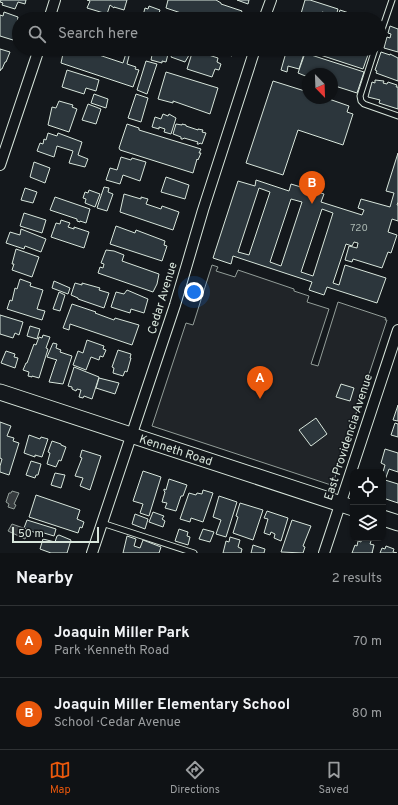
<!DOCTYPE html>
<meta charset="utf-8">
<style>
:root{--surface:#0f1215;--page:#1d2022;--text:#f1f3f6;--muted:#9b9ea0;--line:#2f3234;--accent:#ea580c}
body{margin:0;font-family:Overpass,sans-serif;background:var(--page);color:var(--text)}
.controls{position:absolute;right:12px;bottom:12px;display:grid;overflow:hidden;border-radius:8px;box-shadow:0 1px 3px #0004}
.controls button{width:36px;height:36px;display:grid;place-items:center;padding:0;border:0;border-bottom:1px solid var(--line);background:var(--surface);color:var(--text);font:20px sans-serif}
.compass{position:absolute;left:302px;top:68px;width:36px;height:36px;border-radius:50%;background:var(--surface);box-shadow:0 1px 3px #0004;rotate:157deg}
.scale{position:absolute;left:12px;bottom:10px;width:87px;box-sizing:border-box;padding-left:4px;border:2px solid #d8e6dc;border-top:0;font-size:11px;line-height:14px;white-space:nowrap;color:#d8e6dc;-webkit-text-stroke:3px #14181c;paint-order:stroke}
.you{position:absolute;left:194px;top:292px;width:14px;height:14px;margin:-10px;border:3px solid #fff;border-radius:50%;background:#1a73e8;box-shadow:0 0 0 6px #1a73e833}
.badge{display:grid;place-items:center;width:26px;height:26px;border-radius:50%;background:var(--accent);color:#fff;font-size:13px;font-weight:700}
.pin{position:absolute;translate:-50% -33px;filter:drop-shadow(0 1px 2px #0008)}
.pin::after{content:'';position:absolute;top:21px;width:14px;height:12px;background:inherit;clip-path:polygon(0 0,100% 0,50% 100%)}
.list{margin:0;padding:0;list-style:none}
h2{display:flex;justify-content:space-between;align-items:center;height:52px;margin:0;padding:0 16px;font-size:17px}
h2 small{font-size:13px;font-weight:400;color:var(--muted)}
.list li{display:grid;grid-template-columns:26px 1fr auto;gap:12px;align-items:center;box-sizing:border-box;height:72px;padding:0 16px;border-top:1px solid var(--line)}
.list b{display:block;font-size:15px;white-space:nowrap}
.list p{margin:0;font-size:13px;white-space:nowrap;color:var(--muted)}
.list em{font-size:13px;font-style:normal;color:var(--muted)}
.icon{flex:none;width:22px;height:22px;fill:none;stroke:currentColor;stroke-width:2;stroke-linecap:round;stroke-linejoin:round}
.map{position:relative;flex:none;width:398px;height:553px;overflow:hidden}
.search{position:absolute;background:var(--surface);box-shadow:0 1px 3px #0004;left:12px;right:12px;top:12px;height:44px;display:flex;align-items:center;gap:10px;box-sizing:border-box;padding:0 14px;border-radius:22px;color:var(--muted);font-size:15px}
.sheet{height:196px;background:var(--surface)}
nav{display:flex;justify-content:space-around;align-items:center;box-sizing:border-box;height:56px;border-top:1px solid var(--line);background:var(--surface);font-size:11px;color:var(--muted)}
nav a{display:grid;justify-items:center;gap:2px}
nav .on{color:var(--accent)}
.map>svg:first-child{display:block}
.green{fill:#202428;stroke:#939e99}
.water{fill:#363b3e;stroke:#939e99}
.building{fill:#2c363c;stroke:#d8e6dc;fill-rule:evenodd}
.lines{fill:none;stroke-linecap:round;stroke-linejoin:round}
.lane-casing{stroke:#d8e6dc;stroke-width:7}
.street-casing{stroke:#d8e6dc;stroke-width:12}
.secondary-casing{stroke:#d8e6dc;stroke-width:17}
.lane{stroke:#14181c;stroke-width:5}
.street{stroke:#14181c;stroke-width:10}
.secondary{stroke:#14181c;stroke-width:15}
.labels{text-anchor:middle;stroke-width:3;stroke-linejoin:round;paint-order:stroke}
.number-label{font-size:10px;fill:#adbab4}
.street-label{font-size:12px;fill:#d8e6dc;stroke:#14181c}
</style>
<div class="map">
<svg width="398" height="553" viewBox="0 0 398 553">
<rect width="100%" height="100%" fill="#14181c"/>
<path class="green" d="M212,265L218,267L216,271L235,277L238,270L294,289V291L309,296L307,302L329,309L311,364L318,366L338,302L386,318L385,320H387L334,480L331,485L152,426L186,323L193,325Z"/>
<g class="water">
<path d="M12,491L19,493L14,504L16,505L14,509L8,507L9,504L6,502L9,493H11Z"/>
<path d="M12,524L29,530L25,539L8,531Z"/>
</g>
<g class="building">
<path d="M1,0H26L25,4L18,2L15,9L2,5L3,3L0,2Z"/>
<path d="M87,0H127L124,10L114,7V8L110,5L107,14L87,8L90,1Z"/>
<path d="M168,0H216L221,3V4L242,11L240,16L244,17L243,19H199L166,8Z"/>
<path d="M237,0H249L248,4Z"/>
<path d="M305,0H310L338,9L336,16L322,12L321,17L324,19H307L300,17Z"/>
<path d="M149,6L160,10L157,19H142L145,8L148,9Z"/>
<path d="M340,10L367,19H337Z"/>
<path d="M4,12L18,17L16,29L17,32L13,40L0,36V15L3,16Z"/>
<path d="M77,13L96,19H76Z"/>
<path d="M390,26L398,29V52L384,48L387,37L390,38L391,34L388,33Z"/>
<path d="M0,49L10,52L6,62H5L2,69H1L0,71Z"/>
<path d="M64,49H97L96,54L123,63L127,50L123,49H146L144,54L141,53L140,55L130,52L127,64L136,67L135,69L139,70L133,87L61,63Z"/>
<path d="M168,49H190L192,50L185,62L171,57L173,51Z"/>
<path d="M210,49H234L232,56Z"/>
<path d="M287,49L304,54L299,69L288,66L287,72L281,70Z"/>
<path d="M302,49H370L363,69Z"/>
<path d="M153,50L168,54L166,62L162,61V63L151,60Z"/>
<path d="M193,50L218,58L217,62L221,64L219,70L215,69L212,77L187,69Z"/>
<path d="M381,52L390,55V54L398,58V81L376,73L377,71L375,70Z"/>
<path d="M305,53L364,72L357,93L332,85V74H308V77L298,73Z"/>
<path d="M146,61L157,64L147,94L137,90Z"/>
<path d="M67,70L99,80L96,91L86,88L84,94L62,87Z"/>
<path d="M166,72L218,88L210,114L173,101V103L158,99Z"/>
<path d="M375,80L384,81L383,83L387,84L388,82L397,85L396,87H398V109L379,103L380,100L368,97L372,82L375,83Z"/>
<path d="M273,81L308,92V98H326L349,106L347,112L353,114L343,145L298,130L283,175L246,163Z"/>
<path d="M94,94L108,99L106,108L91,103Z"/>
<path d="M136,94L148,98L141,122L128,118Z"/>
<path d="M59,101L73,105L72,107L77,109L69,132L48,125L52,107L56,108Z"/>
<path d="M88,104L101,109L96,124L82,120Z"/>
<path d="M163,114L168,116L169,114L176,118L171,134L164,132L165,129L159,127V129L152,127L155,117L161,119Z"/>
<path d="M127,124L139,128V130L201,149L199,153H201L198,160L197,159L193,173L120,150L119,148Z"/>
<path d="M176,124L182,125V124L186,125V126L198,130V129L203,130L202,132L206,133L202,144L200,143L199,144H197L198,142L184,138L183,139H181V137L173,134Z"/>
<path d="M48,133L57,136L58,133L82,142L78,155L88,159L85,167L69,163L73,151L57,146L54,157L37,151L40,143L43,144L44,139L46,140Z"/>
<path d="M398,153V202L397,205H398V221L392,219L388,232L397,235L391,253L388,252L382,268L353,259L352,262L345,260L349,246L357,248L358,243L354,242L352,246L346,244L333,283L339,285L345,265L386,278L377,303L327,287L324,295L309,290L312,282L233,256L231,264L213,258L238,181L255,186L256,180L289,191L291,184L324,194L321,202L362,215L364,210L358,208L361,199L390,207L394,193L386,191ZM259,188L270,192L249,255L238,252ZM291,199L302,202L281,266L270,262ZM322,209L333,213L313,276L301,272Z"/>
<path d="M121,157L131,160L132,158L146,162L140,181L123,175L120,184L106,180L110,168L117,170Z"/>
<path d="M34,162L50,168L45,183L30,177Z"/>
<path d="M166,177L189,185L185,199L161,192Z"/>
<path d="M104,187L109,188L108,192L113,194L107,211L97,208Z"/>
<path d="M25,188L37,192L33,203L21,200Z"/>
<path d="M89,190L100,194L95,207L85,203L86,199L83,198L85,192L88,193Z"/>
<path d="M124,194L141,199V197L148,199L146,204L161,209L162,206L179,212L173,230L120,212Z"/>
<path d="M55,197L90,209L86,223L80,221V222L77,221V219L50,210Z"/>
<path d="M24,213L46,220L42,233L20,226Z"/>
<path d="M61,220L70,223L68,227L74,229V227L89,232L84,248L51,237L56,223L60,224Z"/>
<path d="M116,226L135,233L136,230L165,241L164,245L167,246L162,261L110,244Z"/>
<path d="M21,229L46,239L41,252L25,246L24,249L6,243L10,232L20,235Z"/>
<path d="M16,249L39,257L32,277L12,270L14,264H12Z"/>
<path d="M106,250L114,251L124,255L122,261L159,274L157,284L153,292L98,273L100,267L103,268L104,264L101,263Z"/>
<path d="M20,279L31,283L30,286L43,290L37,309L45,311L42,320L7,309L10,300L12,301L15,288L17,289Z"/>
<path d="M54,281L70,288L68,294L52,288Z"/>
<path d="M75,283L82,285V283L100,288L99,290L109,293L104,308L78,299V298L71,295Z"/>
<path d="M127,290L148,299L144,313L131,309L130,313L111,307L116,292L124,294Z"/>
<path d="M59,292L65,295L60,311L53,309Z"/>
<path d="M72,304L96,312L95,313L114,320L115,318L139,325L132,345L70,324L69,330L63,328Z"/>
<path d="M0,315L23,322L19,335L15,333L13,338L0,334Z"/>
<path d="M30,326L40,329L37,339L27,336Z"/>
<path d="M43,335L50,337L46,348L48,349L39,378L32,376V377L28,376L29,372L23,370L26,363H27L34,344L36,345L39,337L42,338Z"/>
<path d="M87,340L104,346L103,349L106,350L103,357L100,356L99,360L91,357L86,370L73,365L78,351L83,353Z"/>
<path d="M53,343L57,344L56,348L61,350L60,352L72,356L63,384L49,382L56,361L57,360L47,357Z"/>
<path d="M118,350L131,354L130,358H131L127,372L125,371L123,376L113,373L114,368L112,367Z"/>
<path d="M6,351L15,354L14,357L18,358L15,368L1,363Z"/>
<path d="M74,367L99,377L92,399L84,396L83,398L79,397L81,390L77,389L76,391L72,389V387L68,386Z"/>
<path d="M99,378L119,383L115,394L96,388Z"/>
<path d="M341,384L354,388L350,401L336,397Z"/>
<path d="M398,405V421L393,420Z"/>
<path d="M316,418L327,434L311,446L299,430Z"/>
<path d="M0,422L11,426L7,436L14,438L13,441L19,443L9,475L0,472V466L2,459L0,458Z"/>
<path d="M395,423L398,424V437L391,435Z"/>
<path d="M29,435L40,439L41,437L48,439L42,457L35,455V457L24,453Z"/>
<path d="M52,441L61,444V445L66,447L61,461L59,460L56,467L47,464L50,453L48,452Z"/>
<path d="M385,449L398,453V472L389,469L385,480L398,484V503L383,498V472L385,465L381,463Z"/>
<path d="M82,450L101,456L90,490L80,486L83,478L75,476L82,458L80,457Z"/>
<path d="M31,461L41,464L38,475H36L35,478L26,475Z"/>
<path d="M143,471L161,477L149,516L140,513L143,504L133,501Z"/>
<path d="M55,473L65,475L61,488L51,485Z"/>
<path d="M169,479L187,485L183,496H181L176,511L165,508L167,503L162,502L165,492L164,491V489L166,490Z"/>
<path d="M203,490L213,493L203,522L191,518L190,522L180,519L189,493L196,495L197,493L202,494Z"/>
<path d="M36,495L80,510L77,519L84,522L82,528L80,527L78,533L29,517Z"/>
<path d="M219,496L237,502L226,537L216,534L221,520L213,517Z"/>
<path d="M240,503L263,510L253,540L233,533L238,517L236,516Z"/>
<path d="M267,511L288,518L281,541L274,538L275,534L271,532L270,535L264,533L268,519L264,518Z"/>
<path d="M153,512L164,516L162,519L165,521L163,527L149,522Z"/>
<path d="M135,514L148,519L145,529L132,524Z"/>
<path d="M27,520L56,529L54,536L44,533L43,536L24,528Z"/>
<path d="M292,520L311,526L303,546L305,547L303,553L281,552Z"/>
<path d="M179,529L188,532L187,536L190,537L188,545L175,541Z"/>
<path d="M203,529L214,532L210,542L199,539Z"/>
<path d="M59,535L71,540L67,553H51L40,549L43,539L55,542L57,536Z"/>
<path d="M127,536L136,539L134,546L140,548L143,540L161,547L159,553H123Z"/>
<path d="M230,537L240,540L238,547L242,549L241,553H223L226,541L229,542Z"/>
<path d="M362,538L371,541L370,544L374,545L372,553H373H352L355,545L357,546L358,541L361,542Z"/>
<path d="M253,545L265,549L264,553H251Z"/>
<path d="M386,546L394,549L393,552L397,553H380L382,548L385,549Z"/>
</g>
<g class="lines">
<g class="lane-casing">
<g id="lane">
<path d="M379,38L392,0"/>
<path d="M375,49L360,96L361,101L364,104L398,116"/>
<path d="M102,523L194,553"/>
</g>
</g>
<g class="street-casing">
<g id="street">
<path d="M49,19L55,0"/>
<path d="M264,19L271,0"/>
<path d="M0,165L39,49"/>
<path d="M92,553L175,305L203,210L255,49"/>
<path d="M324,553L398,330"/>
</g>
</g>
<g class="secondary-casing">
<g id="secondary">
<path d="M0,392L353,508"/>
<path d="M383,518L398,523"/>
</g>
</g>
<use href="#lane" class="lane"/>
<use href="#street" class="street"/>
<use href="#secondary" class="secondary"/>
</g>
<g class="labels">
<g class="number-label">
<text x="359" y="231">720</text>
</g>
<g class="street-label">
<text transform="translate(162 298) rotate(-73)" y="4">Cedar Avenue</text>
<text transform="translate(348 437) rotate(-72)" y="4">East Providencia Avenue</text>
<text transform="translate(176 450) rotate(18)" y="4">Kenneth Road</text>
</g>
</g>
</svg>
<div class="controls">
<button><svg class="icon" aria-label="locate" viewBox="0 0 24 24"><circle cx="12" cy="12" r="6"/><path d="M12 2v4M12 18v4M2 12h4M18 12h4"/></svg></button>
<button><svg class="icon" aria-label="layers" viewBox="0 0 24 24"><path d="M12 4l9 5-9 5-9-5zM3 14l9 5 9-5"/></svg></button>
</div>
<svg class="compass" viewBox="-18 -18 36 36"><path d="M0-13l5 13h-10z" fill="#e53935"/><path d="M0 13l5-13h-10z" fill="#9b9ea0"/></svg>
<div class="scale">50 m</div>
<div class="you"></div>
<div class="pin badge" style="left:260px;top:399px">A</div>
<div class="pin badge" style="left:312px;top:204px">B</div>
<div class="search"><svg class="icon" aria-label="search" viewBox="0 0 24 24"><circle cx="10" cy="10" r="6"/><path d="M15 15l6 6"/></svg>Search here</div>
</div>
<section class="sheet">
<h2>Nearby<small>2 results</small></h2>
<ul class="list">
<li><span class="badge">A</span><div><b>Joaquin Miller Park</b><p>Park · Kenneth Road</p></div><em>70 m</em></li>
<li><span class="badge">B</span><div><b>Joaquin Miller Elementary School</b><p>School · Cedar Avenue</p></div><em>80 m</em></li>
</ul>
</section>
<nav>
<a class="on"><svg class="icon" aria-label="map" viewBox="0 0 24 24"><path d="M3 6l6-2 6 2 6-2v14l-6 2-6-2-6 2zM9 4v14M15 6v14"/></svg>Map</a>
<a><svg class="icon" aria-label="directions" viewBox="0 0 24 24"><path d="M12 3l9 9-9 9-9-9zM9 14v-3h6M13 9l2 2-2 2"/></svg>Directions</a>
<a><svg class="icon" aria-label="saved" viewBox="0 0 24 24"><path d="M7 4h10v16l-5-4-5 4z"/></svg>Saved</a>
</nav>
